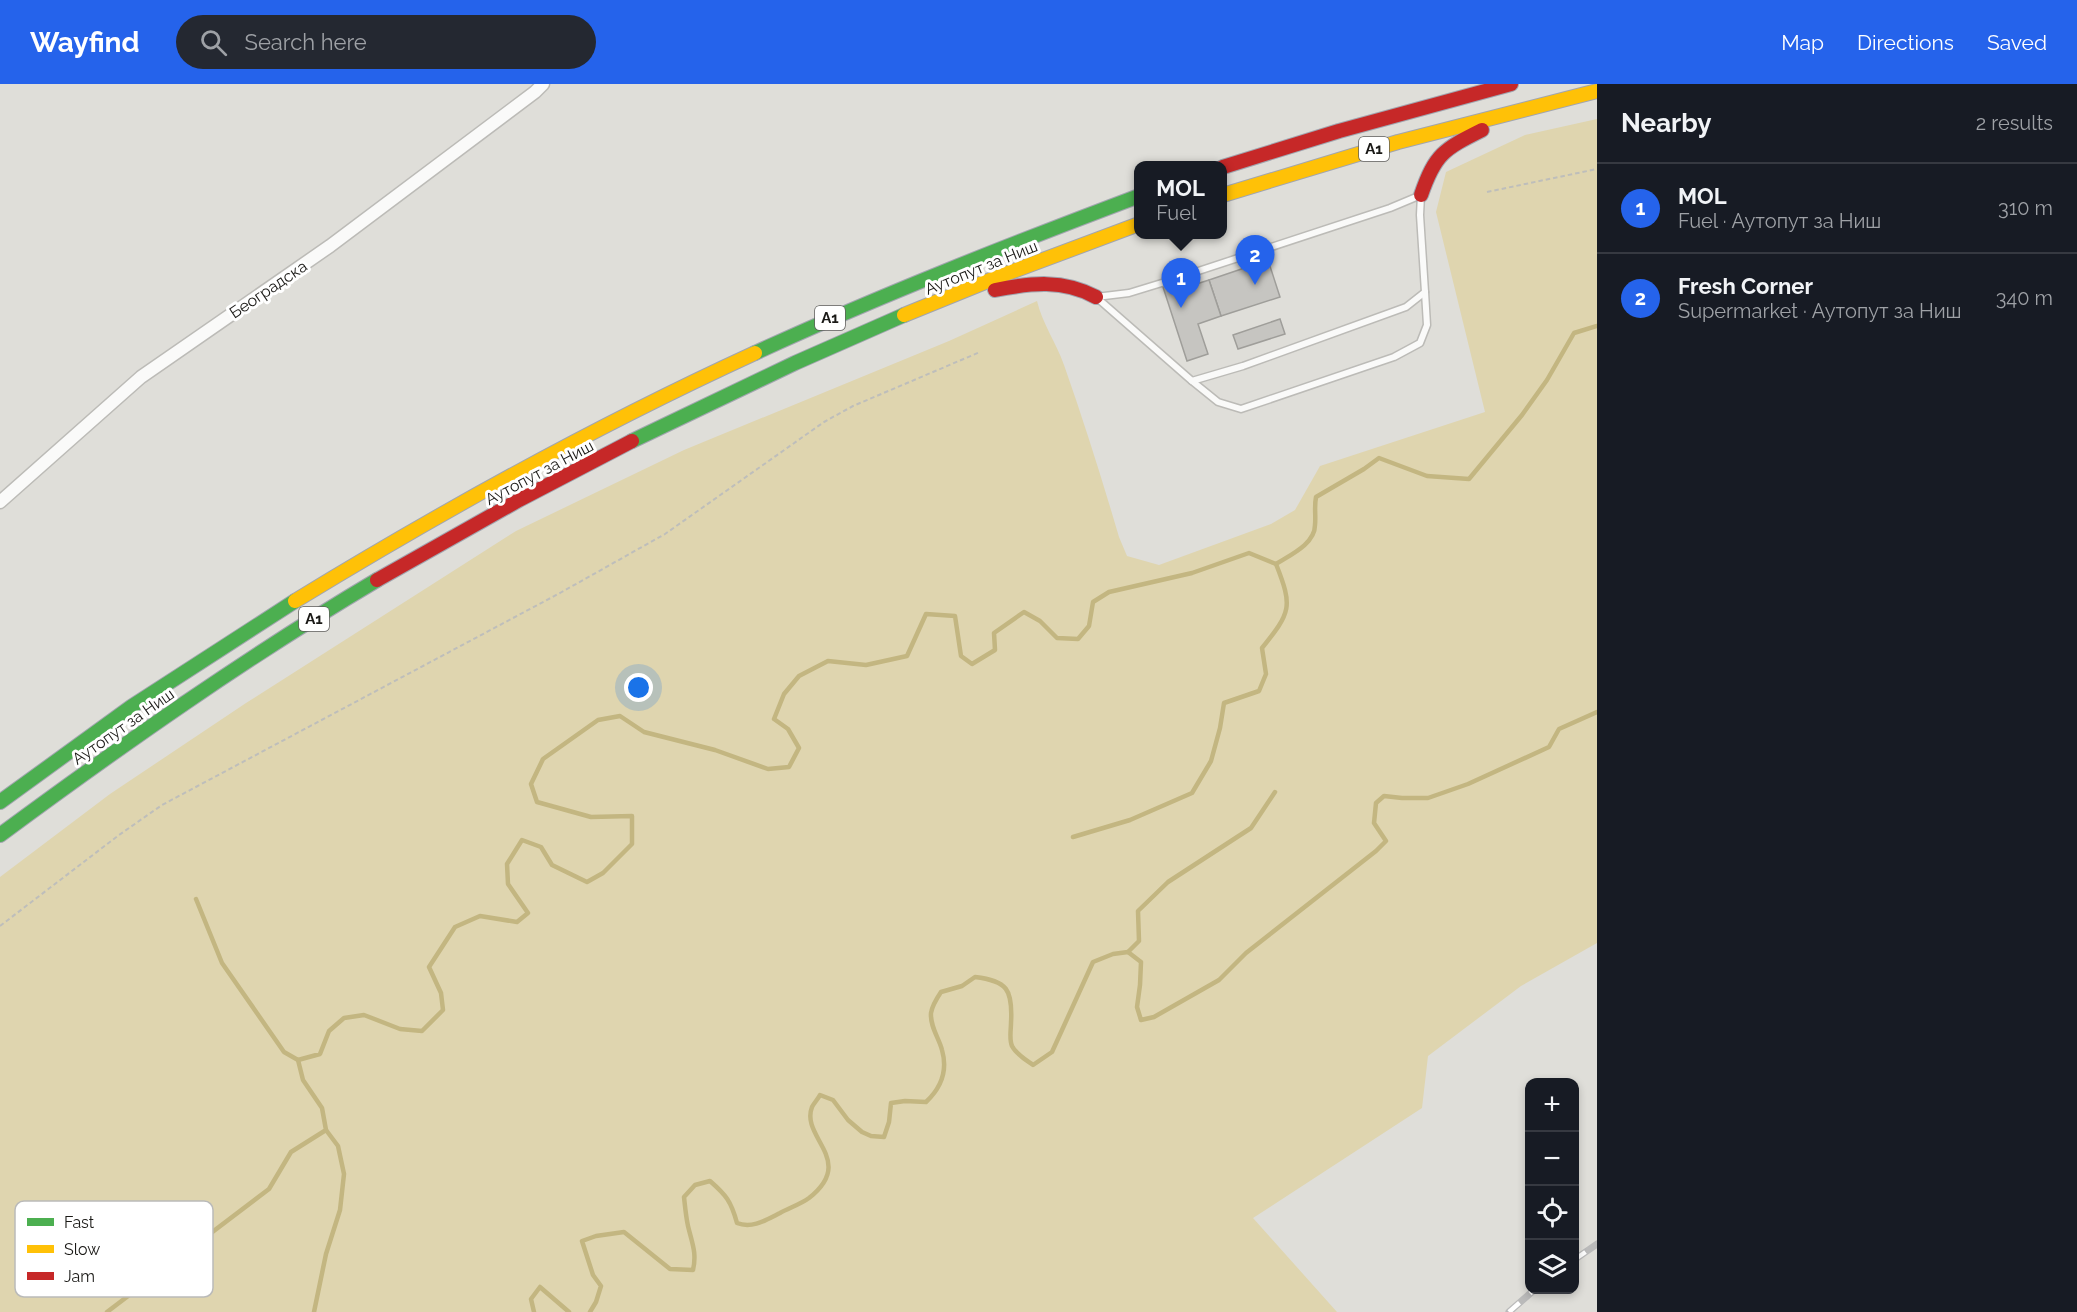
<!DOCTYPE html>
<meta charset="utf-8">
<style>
:root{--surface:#171b24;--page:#242831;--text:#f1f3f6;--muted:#9ea1a6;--line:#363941;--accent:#2563eb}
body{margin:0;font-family:Raleway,sans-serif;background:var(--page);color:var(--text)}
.controls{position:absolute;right:18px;bottom:18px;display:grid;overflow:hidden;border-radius:12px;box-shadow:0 3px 9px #0003}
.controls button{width:54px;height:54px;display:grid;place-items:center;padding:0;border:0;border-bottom:2px solid var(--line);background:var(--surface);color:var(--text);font:30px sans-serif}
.you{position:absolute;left:639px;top:604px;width:21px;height:21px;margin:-15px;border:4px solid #fff;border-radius:50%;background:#1a73e8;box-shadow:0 0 0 9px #1a73e833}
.badge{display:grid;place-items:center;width:39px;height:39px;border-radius:50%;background:var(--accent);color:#fff;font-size:20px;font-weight:700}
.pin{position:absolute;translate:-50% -50px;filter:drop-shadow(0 2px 3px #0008)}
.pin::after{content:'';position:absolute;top:32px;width:21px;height:18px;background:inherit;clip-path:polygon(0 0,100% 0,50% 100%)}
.popup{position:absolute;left:1134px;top:77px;width:93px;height:78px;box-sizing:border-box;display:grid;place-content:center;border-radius:12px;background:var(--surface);filter:drop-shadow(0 2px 4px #0005);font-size:20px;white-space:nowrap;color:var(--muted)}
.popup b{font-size:22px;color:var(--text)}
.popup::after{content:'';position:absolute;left:50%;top:100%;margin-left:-12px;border:12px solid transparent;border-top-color:var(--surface)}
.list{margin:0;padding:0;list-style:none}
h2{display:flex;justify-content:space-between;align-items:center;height:78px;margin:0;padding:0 24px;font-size:26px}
h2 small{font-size:20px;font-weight:400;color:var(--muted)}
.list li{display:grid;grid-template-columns:39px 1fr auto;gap:18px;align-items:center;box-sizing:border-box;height:90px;padding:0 24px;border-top:2px solid var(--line)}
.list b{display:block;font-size:22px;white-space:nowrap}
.list p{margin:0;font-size:20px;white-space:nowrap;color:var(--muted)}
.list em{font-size:20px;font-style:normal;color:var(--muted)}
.icon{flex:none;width:33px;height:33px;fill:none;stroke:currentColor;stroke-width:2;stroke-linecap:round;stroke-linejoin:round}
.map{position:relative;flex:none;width:1597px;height:1228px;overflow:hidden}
header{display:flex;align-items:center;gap:36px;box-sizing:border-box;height:84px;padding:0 30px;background:var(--accent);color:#fff}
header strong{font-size:28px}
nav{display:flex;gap:33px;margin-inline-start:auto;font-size:21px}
.search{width:420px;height:54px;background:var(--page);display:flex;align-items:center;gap:15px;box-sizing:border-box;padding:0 21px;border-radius:33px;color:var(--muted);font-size:22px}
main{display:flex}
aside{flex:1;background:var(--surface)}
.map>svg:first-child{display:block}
.green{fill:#dfd5af}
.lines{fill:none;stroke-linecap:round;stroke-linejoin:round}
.stream{stroke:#c3b681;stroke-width:4.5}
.building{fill:#c6c5c1;stroke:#9f9e9a;stroke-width:1.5}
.lane-casing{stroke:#bcbbb7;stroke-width:9}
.street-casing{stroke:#bcbbb7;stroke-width:15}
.fast-casing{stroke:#a1a5af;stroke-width:16}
.slow-casing{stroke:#a1a5af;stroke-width:16}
.jam-casing{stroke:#a1a5af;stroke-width:16}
.path{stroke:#bebebb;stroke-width:2;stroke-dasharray:4.5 3;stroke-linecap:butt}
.lane{stroke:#fafaf9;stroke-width:6}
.street{stroke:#fafaf9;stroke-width:12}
.fast{stroke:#4caf50;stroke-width:14}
.slow{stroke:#ffc107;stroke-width:14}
.jam{stroke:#c62828;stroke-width:14}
.rail-casing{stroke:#bababa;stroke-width:7}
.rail{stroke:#fff;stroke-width:4.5;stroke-dasharray:14;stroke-linecap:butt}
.labels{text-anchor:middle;stroke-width:6;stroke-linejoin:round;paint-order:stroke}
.shield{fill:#fff;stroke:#5f5e5c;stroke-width:1.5}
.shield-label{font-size:15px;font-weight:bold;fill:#1a1916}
.street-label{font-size:16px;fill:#1a1916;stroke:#fff}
.key{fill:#fff;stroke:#babab9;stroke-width:1.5}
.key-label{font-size:16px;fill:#1a1916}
</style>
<header>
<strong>Wayfind</strong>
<div class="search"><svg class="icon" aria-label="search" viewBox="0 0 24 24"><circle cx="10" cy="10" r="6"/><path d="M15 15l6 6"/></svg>Search here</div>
<nav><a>Map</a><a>Directions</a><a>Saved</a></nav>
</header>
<main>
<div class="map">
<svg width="1597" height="1228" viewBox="0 0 1597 1228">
<rect width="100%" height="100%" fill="#dfded9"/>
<path class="green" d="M1597,35V859L1521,902L1428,972L1422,1024L1253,1134L1337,1228H0V793L110,710L246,619L516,447L684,366L949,257L1037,217C1042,239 1056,258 1064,281C1084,338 1102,395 1119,453L1127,472L1159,481L1271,440L1295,426L1320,382L1485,328L1436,128L1446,88L1525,51Z"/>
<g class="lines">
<g class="stream">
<path d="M1073,753L1130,736L1192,709L1211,677L1220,644L1224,619L1259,607L1266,590L1262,564C1291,528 1293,523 1276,480C1290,471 1315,460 1315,441C1316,431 1314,423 1316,413L1364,385L1379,374L1427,392L1469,395L1522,331L1547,296L1574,249L1597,242"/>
<path d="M196,815L222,879L284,968L298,976L320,970L329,947L344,934L364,931L400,945L422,947L443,926L441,909L429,883L455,843L480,832L517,838L528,829L508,800L507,780L522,756L541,763L552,781L587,798L603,789L632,760V732L591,733L537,718L531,700L543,675L598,636L620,632L644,648L715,666L768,685L789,683L799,664L788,645L774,635L784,610L799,592L828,577L866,581L907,572L926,530L955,532L961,572L972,580L995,566L994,549L1024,528L1040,537L1057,554L1078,555L1089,542L1093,518L1109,508L1192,489L1249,469L1276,480"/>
<path d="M1128,868L1139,857L1138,827L1168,798L1251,744L1275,708"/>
<path d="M107,1228L269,1105L291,1068L326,1046L322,1024L303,996L298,976"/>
<path d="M314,1228L326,1170L340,1126L344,1090L338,1062L326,1046"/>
<path d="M534,1228L531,1215L540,1203L569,1228"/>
<path d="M590,1228L596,1218L601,1202L593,1191L582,1157L596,1152L624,1148L670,1185L693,1186C697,1169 692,1159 688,1142C686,1133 685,1122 684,1113L695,1101L710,1097C726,1111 731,1117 737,1139C752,1145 766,1136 780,1129C789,1124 801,1120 809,1114C857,1076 800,1054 812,1023C814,1019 818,1015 820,1011L833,1016L848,1036L862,1048L871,1052L884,1053L889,1038L891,1019L905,1017L926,1018C941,1004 948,987 942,966C939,954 930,943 931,929C932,922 937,914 941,908L962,902L975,893C1007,897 1013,905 1011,939C1011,946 1009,955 1012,962C1016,970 1026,976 1033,981L1052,968L1093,878L1113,870L1128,868L1141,878L1140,901L1137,923L1141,936L1154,933L1219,896L1246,869L1376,767L1386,757L1374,739L1376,719L1384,712L1402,714H1428L1468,700L1549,663L1559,645L1597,628"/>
</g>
</g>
<g class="building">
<path d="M1268,176L1280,213L1221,232L1209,196Z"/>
<path d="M1183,193L1187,203L1209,196L1221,232L1198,240L1208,270L1187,277L1162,200Z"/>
<path d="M1280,235L1285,250L1238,265L1233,251Z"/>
</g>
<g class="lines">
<g class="lane-casing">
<g id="lane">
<path d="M1421,111L1420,131L1425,208L1406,223L1243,282L1192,297L1096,213L1129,209L1165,198L1390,124Z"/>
<path d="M1192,297L1218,318L1241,325L1394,273L1420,259L1427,241L1425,208"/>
</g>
</g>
<g class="street-casing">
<path id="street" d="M0,418L141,293L330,162L535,8L543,0"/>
</g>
<g class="fast-casing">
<g id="fast">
<path d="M755,269C881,211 1009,161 1139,112"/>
<path d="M632,357L795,279L904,231"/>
<path d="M0,718L131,623L295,517"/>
<path d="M0,751C122,661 247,573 377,496"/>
</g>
</g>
<g class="slow-casing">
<g id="slow">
<path d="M1223,111L1398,58L1597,7"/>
<path d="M904,231L1000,192L1139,140"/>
<path d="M295,517C444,426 596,342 755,269"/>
</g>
</g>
<g class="jam-casing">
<g id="jam">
<path d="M1223,83L1339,47L1511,0"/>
<path d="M1421,111C1435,70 1444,65 1482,46"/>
<path d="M995,206C1031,199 1063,195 1096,213"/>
<path d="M377,496L519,416L632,357"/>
</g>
</g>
<g class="path">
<path d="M1487,108L1597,85"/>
<path d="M0,842L119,751L162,721L560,509L665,450L824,338L853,322L980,268"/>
</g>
<use href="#lane" class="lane"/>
<use href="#street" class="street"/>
<use href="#fast" class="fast"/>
<use href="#slow" class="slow"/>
<use href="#jam" class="jam"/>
<g class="rail-casing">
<g id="rail">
<path d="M1574,1176L1597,1160"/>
<path d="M1509,1228L1534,1206"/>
</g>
</g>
<use href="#rail" class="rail"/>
</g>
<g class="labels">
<g class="shield">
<rect x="1359" y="53" width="30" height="24" rx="4.5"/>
<rect x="815" y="222" width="30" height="24" rx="4.5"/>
<rect x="299" y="523" width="30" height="24" rx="4.5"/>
</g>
<g class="shield-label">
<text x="1374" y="70">A1</text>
<text x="830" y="239">A1</text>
<text x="314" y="540">A1</text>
</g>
<g class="street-label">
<text transform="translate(981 183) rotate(-22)" y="6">Аутопут за Ниш</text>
<text transform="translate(268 205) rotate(-34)" y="6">Београдска</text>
<text transform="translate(539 388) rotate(-28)" y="6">Аутопут за Ниш</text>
<text transform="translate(123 642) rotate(-35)" y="6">Аутопут за Ниш</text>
</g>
</g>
<rect x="15" y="1117" width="198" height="96" rx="9" class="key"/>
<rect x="27" y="1134" width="27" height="8" fill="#4caf50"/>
<rect x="27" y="1161" width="27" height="8" fill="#ffc107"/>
<rect x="27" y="1188" width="27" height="8" fill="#c62828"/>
<g class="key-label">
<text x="64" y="1144">Fast</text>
<text x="64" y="1171">Slow</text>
<text x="64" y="1198">Jam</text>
</g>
</svg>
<div class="controls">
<button>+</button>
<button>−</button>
<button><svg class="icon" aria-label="locate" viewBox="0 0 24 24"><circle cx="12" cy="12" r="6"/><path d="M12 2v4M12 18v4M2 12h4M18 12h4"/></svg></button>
<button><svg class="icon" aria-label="layers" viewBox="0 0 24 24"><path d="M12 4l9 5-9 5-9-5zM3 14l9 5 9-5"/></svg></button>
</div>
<div class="you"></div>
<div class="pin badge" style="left:1181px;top:224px">1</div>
<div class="popup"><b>MOL</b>Fuel</div>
<div class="pin badge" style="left:1255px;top:201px">2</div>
</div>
<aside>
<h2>Nearby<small>2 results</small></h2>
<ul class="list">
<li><span class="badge">1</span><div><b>MOL</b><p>Fuel · Аутопут за Ниш</p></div><em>310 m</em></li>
<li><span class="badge">2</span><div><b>Fresh Corner</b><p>Supermarket · Аутопут за Ниш</p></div><em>340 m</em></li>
</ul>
</aside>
</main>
